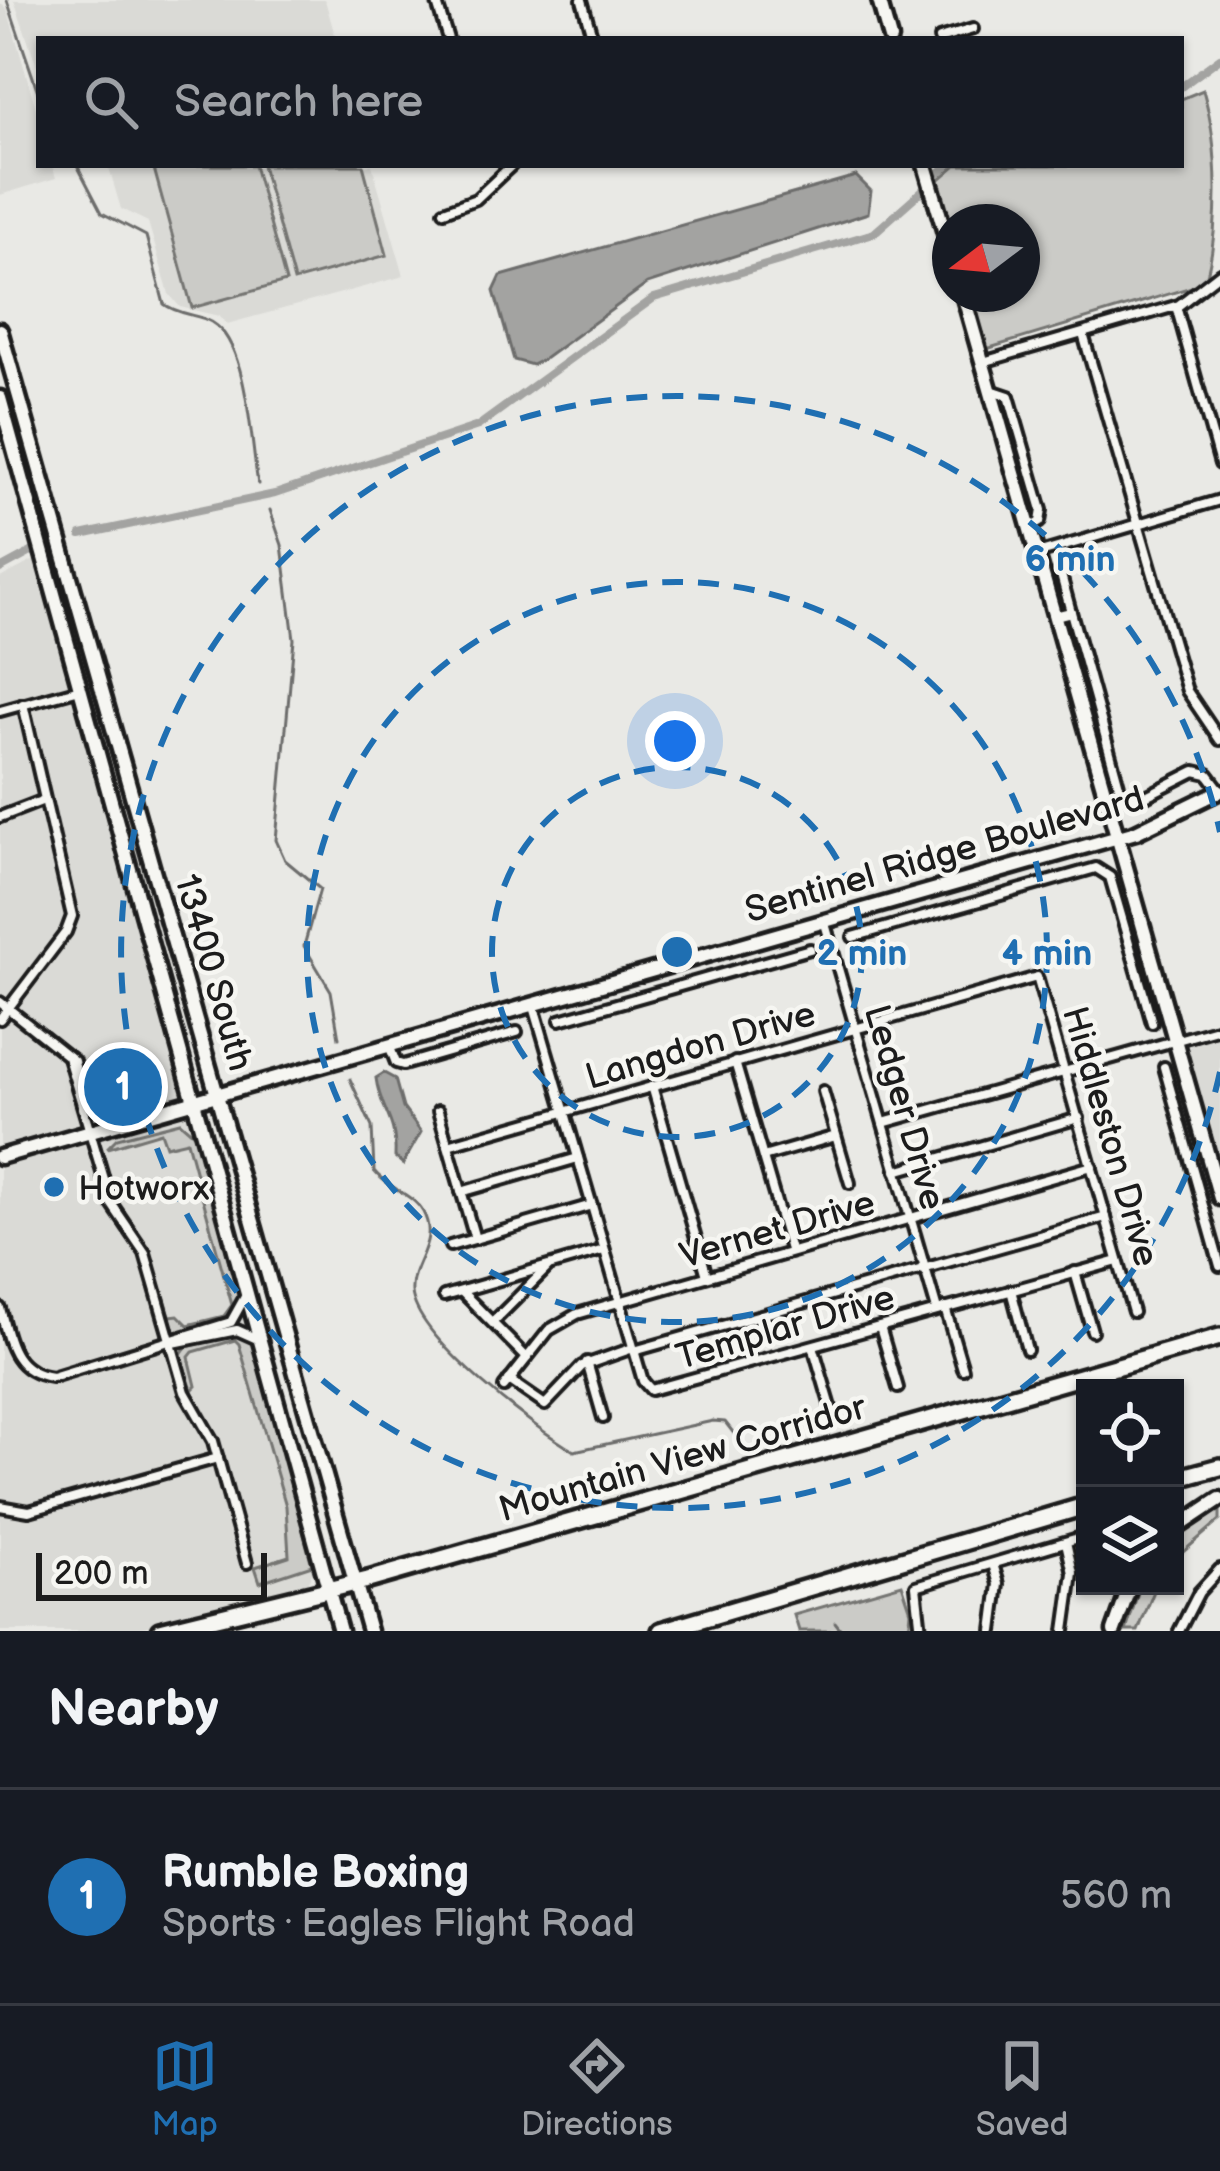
<!DOCTYPE html>
<meta charset="utf-8">
<style>
:root{--surface:#171b24;--page:#242831;--text:#f1f3f6;--muted:#9ea1a6;--line:#363941;--accent:#1f6fb2}
body{margin:0;font-family:"Balsamiq Sans",sans-serif;background:var(--page);color:var(--text)}
.controls{position:absolute;right:36px;bottom:36px;display:grid;overflow:hidden;border-radius:0px;box-shadow:0 3px 9px #0004}
.controls button{width:108px;height:108px;display:grid;place-items:center;padding:0;border:0;border-bottom:3px solid var(--line);background:var(--surface);color:var(--text);font:60px sans-serif}
.compass{position:absolute;left:932px;top:204px;width:108px;height:108px;border-radius:50%;background:var(--surface);box-shadow:0 3px 9px #0004;rotate:254deg}
.scale{position:absolute;left:36px;bottom:30px;width:231px;box-sizing:border-box;padding-left:12px;border:6px solid #1c1c1c;border-top:0;font-size:33px;line-height:42px;white-space:nowrap;color:#1c1c1c;-webkit-text-stroke:9px #f6f6f2;paint-order:stroke}
.you{position:absolute;left:675px;top:741px;width:42px;height:42px;margin:-30px;border:9px solid #fff;border-radius:50%;background:#1a73e8;box-shadow:0 0 0 18px #1a73e833}
.badge{display:grid;place-items:center;width:78px;height:78px;border-radius:50%;background:var(--accent);color:#fff;font-size:39px;font-weight:700}
.pin{position:absolute;translate:-50% -50%;border:6px solid #fff;box-shadow:0 3px 12px #0006}
.list{margin:0;padding:0;list-style:none}
h2{display:flex;justify-content:space-between;align-items:center;height:156px;margin:0;padding:0 48px;font-size:51px}
h2 small{font-size:39px;font-weight:400;color:var(--muted)}
.list li{display:grid;grid-template-columns:78px 1fr auto;gap:36px;align-items:center;box-sizing:border-box;height:216px;padding:0 48px;border-top:3px solid var(--line)}
.list b{display:block;font-size:45px;white-space:nowrap}
.list p{margin:0;font-size:39px;white-space:nowrap;color:var(--muted)}
.list em{font-size:39px;font-style:normal;color:var(--muted)}
.icon{flex:none;width:66px;height:66px;fill:none;stroke:currentColor;stroke-width:2;stroke-linecap:round;stroke-linejoin:round}
.map{position:relative;flex:none;width:1220px;height:1631px;overflow:hidden}
.search{position:absolute;background:var(--surface);box-shadow:0 3px 9px #0004;left:36px;right:36px;top:36px;height:132px;display:flex;align-items:center;gap:30px;box-sizing:border-box;padding:0 42px;border-radius:0px;color:var(--muted);font-size:45px}
.sheet{height:372px;background:var(--surface)}
nav{display:flex;justify-content:space-around;align-items:center;box-sizing:border-box;height:168px;border-top:3px solid var(--line);background:var(--surface);font-size:33px;color:var(--muted)}
nav a{display:grid;justify-items:center;gap:6px}
nav .on{color:var(--accent)}
.map>svg:first-child{display:block}
.built{fill:#dadad6}
.green{fill:#cbcbc7;stroke:#747472;stroke-width:3}
.water{fill:#a3a3a1;stroke:#6d6d6c;stroke-width:3}
.lines{fill:none;stroke-linecap:round;stroke-linejoin:round}
.stream{stroke:#6d6d6c;stroke-width:3}
.canal{stroke:#a3a3a1;stroke-width:8}
.street-casing{stroke:#1c1c1c;stroke-width:16}
.secondary-casing{stroke:#1c1c1c;stroke-width:21}
.primary-casing{stroke:#1c1c1c;stroke-width:21}
.highway-casing{stroke:#1c1c1c;stroke-width:24}
.street{stroke:#f6f6f2;stroke-width:8}
.secondary{stroke:#f6f6f2;stroke-width:12}
.primary{stroke:#f6f6f2;stroke-width:12}
.highway{stroke:#f6f6f2;stroke-width:15}
.ring{fill:none;stroke:#1f6fb2;stroke-width:6;stroke-dasharray:21 15}
.poi-dot{fill:#1f6fb2;stroke:#f6f6f2;stroke-width:4.5}
.labels{text-anchor:middle;stroke-width:9;stroke-linejoin:round;paint-order:stroke}
.street-label{font-size:36px;fill:#1c1c1c;stroke:#f6f6f2}
.poi-label{font-size:36px;fill:#1c1c1c;stroke:#f6f6f2;text-anchor:start}
.centre{fill:#1f6fb2;stroke:#f6f6f2;stroke-width:6}
.ring-label{font-size:36px;text-anchor:middle;font-weight:bold;fill:#1f6fb2;stroke:#f6f6f2;stroke-width:9;stroke-linejoin:round;paint-order:stroke}
</style>
<div class="map">
<svg width="1220" height="1631" viewBox="0 0 1220 1631">
<rect width="100%" height="100%" fill="#e9e9e5"/>
<filter id="ink" filterUnits="userSpaceOnUse"><feTurbulence type="fractalNoise" baseFrequency=".00833" numOctaves="2"/><feDisplacementMap in="SourceGraphic" scale="24" xChannelSelector="R" yChannelSelector="G"/><feConvolveMatrix kernelMatrix="1 2 1 2 8 2 1 2 1" color-interpolation-filters="sRGB"/></filter>
<g filter="url(#ink)">
<g class="built">
<path d="M14,0H325L336,39H39V72Z"/>
<path d="M0,3L7,8L39,119V165H52L56,178L0,195Z"/>
<path d="M108,165H372L404,276L227,324L219,316L180,307L169,294L148,222L121,209Z"/>
<path d="M38,558L314,1569L305,1587L129,1631H0V578Z"/>
<path d="M1220,1033V1170L1186,1051L1193,1041Z"/>
</g>
<g class="green">
<path d="M1203,90C1220,149 1220,228 1205,283L983,350L967,294H1022V222H950V234L935,183L956,165H1181V99Z"/>
<path d="M153,165H254L286,282L192,308Z"/>
<path d="M262,165H363L387,255L294,281Z"/>
<path d="M180,1122L196,1136L240,1304L230,1319L180,1333L172,1329L164,1295L170,1316L178,1315L188,1325L224,1316L232,1305L187,1141L166,1146L161,1132L107,1148L117,1138Z"/>
<path d="M240,1334L253,1340L312,1565L260,1582L255,1567L289,1556L286,1506L239,1344L235,1340L193,1352L189,1357L196,1386L192,1390L180,1355L186,1347Z"/>
<path d="M1220,1505V1520L1175,1559V1539Z"/>
<path d="M902,1584L911,1611L909,1631H799L794,1615Z"/>
<path d="M1140,1586H1156L1138,1631H1126Z"/>
</g>
<g class="water">
<path d="M856,176L871,191L868,213L647,284L544,359L532,365L514,360L494,291L501,276Z"/>
<path d="M384,1073L395,1079L403,1108L421,1132L403,1164L395,1157C397,1117 380,1111 376,1078Z"/>
</g>
<g class="lines">
<g class="stream">
<path d="M7,0L39,95"/>
<path d="M77,165L102,213L146,236L164,304C179,316 202,313 217,326C248,352 251,444 258,484"/>
<path d="M270,510L282,545L294,639L276,840L285,860L320,889L304,946L331,991L339,1038"/>
<path d="M350,1079L372,1127L374,1171C387,1188 412,1193 423,1212C440,1243 410,1263 412,1292C416,1338 535,1429 574,1451L713,1421L725,1422L746,1449"/>
<path d="M835,1622L842,1631"/>
</g>
<g class="canal">
<path d="M1181,87L1220,58"/>
<path d="M940,172L948,165"/>
<path d="M81,535L275,494L478,426L654,298L874,233L926,187"/>
<path d="M0,569L35,550"/>
</g>
<g class="street-casing">
<g id="street">
<path d="M436,0L448,39"/>
<path d="M582,0L593,39"/>
<path d="M939,39L973,29"/>
<path d="M444,211L476,199L512,165"/>
<path d="M1176,306L1220,464"/>
<path d="M1083,334L1187,691L1220,740"/>
<path d="M983,362L1179,305L1220,273"/>
<path d="M991,390L1009,396L1042,510L1040,522L1030,528"/>
<path d="M1037,554L1220,500"/>
<path d="M1060,571L1071,612"/>
<path d="M1055,616L1071,612L1120,789L1128,798L1140,799L1195,771L1208,774L1220,790"/>
<path d="M0,711L80,689"/>
<path d="M0,817L44,800"/>
<path d="M824,920L937,1310"/>
<path d="M853,937L1096,868L1110,877L1152,1023"/>
<path d="M0,1002L74,1061L84,1107"/>
<path d="M533,1003L643,1381L651,1390L1118,1261"/>
<path d="M0,1019L66,932L72,916L23,704"/>
<path d="M560,1020L810,949"/>
<path d="M389,1045L396,1063L403,1065L517,1032"/>
<path d="M68,1057L111,1203L145,1253L185,1392L213,1441L247,1563"/>
<path d="M735,1062L790,1250"/>
<path d="M1164,1067L1220,1266"/>
<path d="M652,1086L707,1276"/>
<path d="M823,1091L850,1183"/>
<path d="M438,1111L475,1239"/>
<path d="M883,1123L1220,1028"/>
<path d="M448,1145L1037,977L1133,1312"/>
<path d="M763,1157L836,1136"/>
<path d="M896,1171L1079,1118"/>
<path d="M461,1192L578,1158"/>
<path d="M450,1246L592,1205"/>
<path d="M1075,1272L1092,1331"/>
<path d="M1011,1290L1027,1350"/>
<path d="M462,1292L527,1358"/>
<path d="M444,1296L604,1250"/>
<path d="M0,1308C9,1342 13,1372 52,1377L231,1322L246,1295"/>
<path d="M945,1308L963,1369"/>
<path d="M493,1322L547,1268"/>
<path d="M880,1327L898,1388"/>
<path d="M173,1343L237,1330L255,1338"/>
<path d="M813,1346L831,1407"/>
<path d="M634,1351L1106,1217"/>
<path d="M587,1362L603,1418"/>
<path d="M509,1380L545,1405L582,1366L633,1348"/>
<path d="M504,1387L549,1330L577,1314L1092,1166"/>
<path d="M0,1506L29,1511L218,1458"/>
<path d="M993,1564L999,1584L993,1631"/>
<path d="M921,1631L916,1586L1085,1536"/>
<path d="M1065,1631L1073,1573L1066,1542"/>
<path d="M1179,1631L1199,1592L1220,1569"/>
</g>
</g>
<g class="secondary-casing">
<g id="secondary">
<path d="M879,0L890,39"/>
<path d="M925,165L950,250"/>
<path d="M963,294L1220,1198"/>
<path d="M0,1157L1136,832L1220,791"/>
<path d="M1175,1529L1220,1499"/>
<path d="M1114,1631L1130,1586"/>
</g>
</g>
<g class="primary-casing">
<g id="primary">
<path d="M0,330L369,1631"/>
<path d="M0,398L340,1631"/>
</g>
</g>
<g class="highway-casing">
<g id="highway">
<path d="M1175,1479L1220,1467"/>
<path d="M160,1631L368,1580L1220,1337"/>
<path d="M661,1631L1085,1506"/>
</g>
</g>
<use href="#street" class="street"/>
<use href="#secondary" class="secondary"/>
<use href="#primary" class="primary"/>
<use href="#highway" class="highway"/>
</g>
</g>
<g class="ring">
<circle cx="677" cy="952" r="185"/>
<circle cx="677" cy="952" r="370"/>
<path d="M1220 1072A556 556 0 1 1 1220 832"/>
</g>
<circle class="poi-dot" cx="54" cy="1187" r="12"/>
<g class="labels">
<g class="street-label">
<text transform="translate(944 853) rotate(-16)" y="13">Sentinel Ridge Boulevard</text>
<text transform="translate(215 972) rotate(74)" y="13">13400 South</text>
<text transform="translate(700 1044) rotate(-16)" y="13">Langdon Drive</text>
<text transform="translate(906 1107) rotate(74)" y="13">Ledger Drive</text>
<text transform="translate(1112 1136) rotate(74)" y="13">Hiddleston Drive</text>
<text transform="translate(777 1228) rotate(-16)" y="13">Vernet Drive</text>
<text transform="translate(785 1326) rotate(-16)" y="13">Templar Drive</text>
<text transform="translate(682 1457) rotate(-16)" y="13">Mountain View Corridor</text>
</g>
<g class="poi-label">
<text x="78" y="1200">Hotworx</text>
</g>
</g>
<circle cx="677" cy="952" r="18" class="centre"/>
<g class="ring-label">
<text x="1070" y="571">6 min</text>
<text x="862" y="965">2 min</text>
<text x="1047" y="965">4 min</text>
</g>
</svg>
<div class="controls">
<button><svg class="icon" aria-label="locate" viewBox="0 0 24 24"><circle cx="12" cy="12" r="6"/><path d="M12 2v4M12 18v4M2 12h4M18 12h4"/></svg></button>
<button><svg class="icon" aria-label="layers" viewBox="0 0 24 24"><path d="M12 4l9 5-9 5-9-5zM3 14l9 5 9-5"/></svg></button>
</div>
<svg class="compass" viewBox="-18 -18 36 36"><path d="M0-13l5 13h-10z" fill="#e53935"/><path d="M0 13l5-13h-10z" fill="#9ea1a6"/></svg>
<div class="scale">200 m</div>
<div class="you"></div>
<div class="pin badge" style="left:123px;top:1087px">1</div>
<div class="search"><svg class="icon" aria-label="search" viewBox="0 0 24 24"><circle cx="10" cy="10" r="6"/><path d="M15 15l6 6"/></svg>Search here</div>
</div>
<section class="sheet">
<h2>Nearby<small></small></h2>
<ul class="list">
<li><span class="badge">1</span><div><b>Rumble Boxing</b><p>Sports · Eagles Flight Road</p></div><em>560 m</em></li>
</ul>
</section>
<nav>
<a class="on"><svg class="icon" aria-label="map" viewBox="0 0 24 24"><path d="M3 6l6-2 6 2 6-2v14l-6 2-6-2-6 2zM9 4v14M15 6v14"/></svg>Map</a>
<a><svg class="icon" aria-label="directions" viewBox="0 0 24 24"><path d="M12 3l9 9-9 9-9-9zM9 14v-3h6M13 9l2 2-2 2"/></svg>Directions</a>
<a><svg class="icon" aria-label="saved" viewBox="0 0 24 24"><path d="M7 4h10v16l-5-4-5 4z"/></svg>Saved</a>
</nav>
